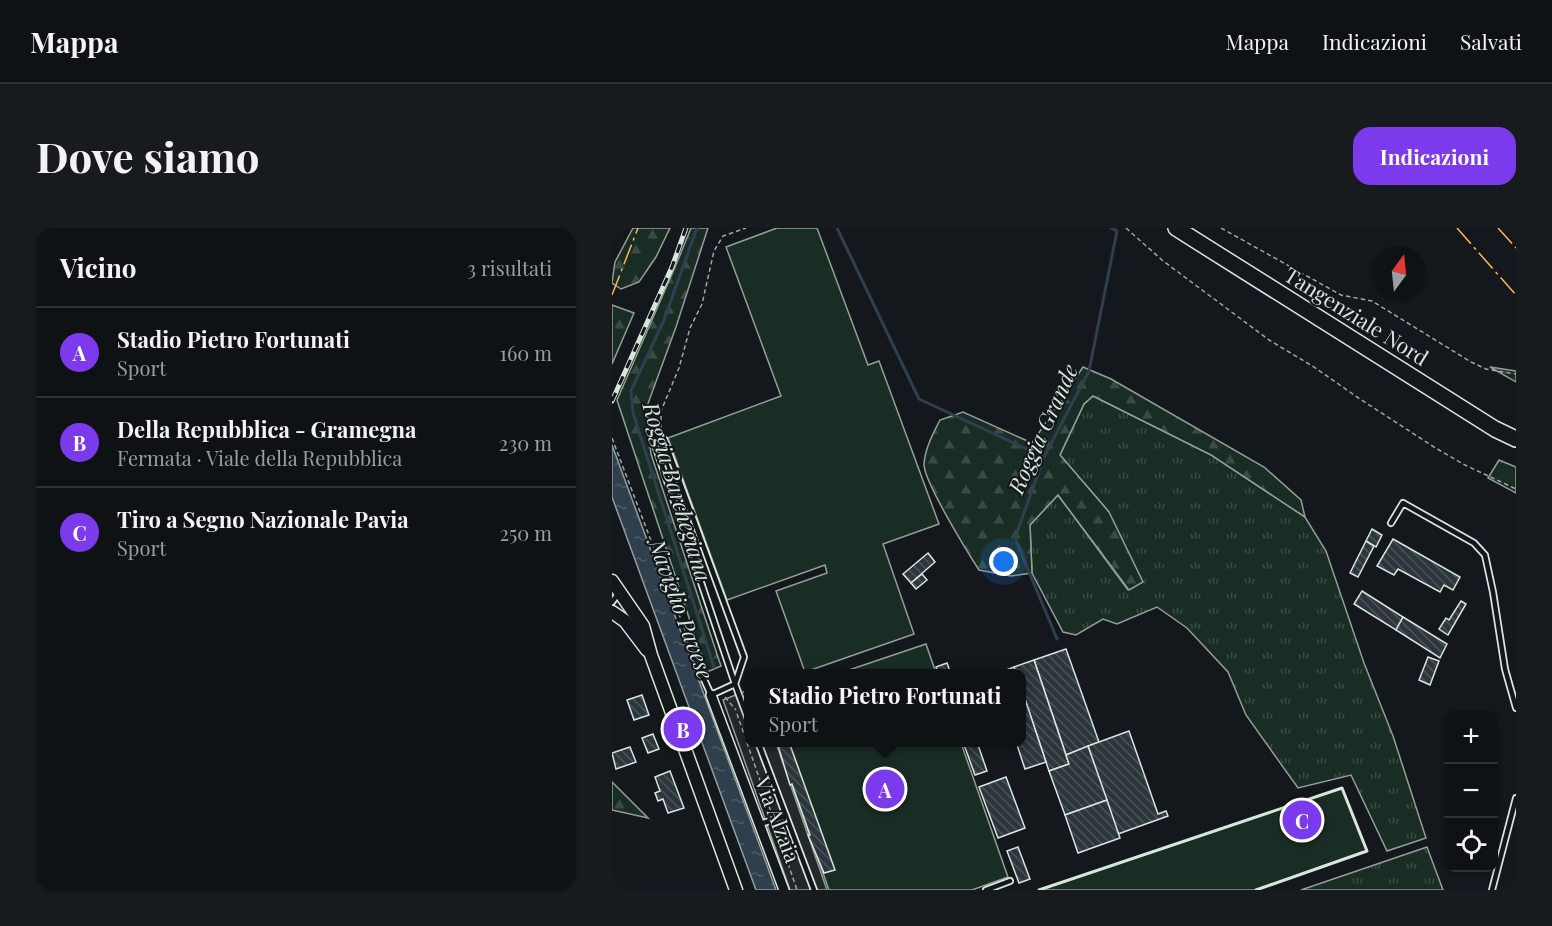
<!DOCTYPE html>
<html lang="it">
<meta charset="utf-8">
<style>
:root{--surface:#0f1215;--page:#181b1e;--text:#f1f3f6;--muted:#9b9ea0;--line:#2f3234;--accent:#7c3aed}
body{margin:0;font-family:"Playfair Display",serif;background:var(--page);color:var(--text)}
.controls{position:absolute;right:18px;bottom:18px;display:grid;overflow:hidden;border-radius:12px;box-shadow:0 2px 4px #0004}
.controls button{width:54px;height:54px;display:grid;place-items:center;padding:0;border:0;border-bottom:2px solid var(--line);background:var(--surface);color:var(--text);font:30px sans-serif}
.compass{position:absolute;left:760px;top:18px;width:54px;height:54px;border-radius:50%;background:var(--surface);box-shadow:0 2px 4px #0004;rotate:15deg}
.you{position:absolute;left:392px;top:334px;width:21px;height:21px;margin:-15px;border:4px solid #fff;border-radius:50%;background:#1a73e8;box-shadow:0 0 0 9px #1a73e833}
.badge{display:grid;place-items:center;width:39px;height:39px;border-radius:50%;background:var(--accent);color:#fff;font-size:20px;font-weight:700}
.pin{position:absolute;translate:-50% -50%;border:3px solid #fff;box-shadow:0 2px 6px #0006}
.popup{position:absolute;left:132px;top:441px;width:282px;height:78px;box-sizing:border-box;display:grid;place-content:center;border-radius:12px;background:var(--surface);filter:drop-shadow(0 2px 4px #0005);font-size:20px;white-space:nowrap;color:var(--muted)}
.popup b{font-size:22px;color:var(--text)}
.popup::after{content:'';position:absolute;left:50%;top:100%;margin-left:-12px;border:12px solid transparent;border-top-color:var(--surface)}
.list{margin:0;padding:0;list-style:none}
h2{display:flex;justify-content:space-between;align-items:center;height:78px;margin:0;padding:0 24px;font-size:26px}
h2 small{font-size:20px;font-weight:400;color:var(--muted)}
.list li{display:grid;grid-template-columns:39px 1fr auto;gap:18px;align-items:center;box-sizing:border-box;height:90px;padding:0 24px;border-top:2px solid var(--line)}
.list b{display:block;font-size:22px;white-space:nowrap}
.list p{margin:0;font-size:20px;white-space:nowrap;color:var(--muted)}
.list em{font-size:20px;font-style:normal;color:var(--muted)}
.icon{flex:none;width:33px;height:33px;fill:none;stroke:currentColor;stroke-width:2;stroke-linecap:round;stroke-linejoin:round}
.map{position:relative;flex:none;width:904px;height:662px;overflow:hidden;border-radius:18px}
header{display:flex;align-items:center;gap:36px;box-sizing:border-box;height:84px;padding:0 30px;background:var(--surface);border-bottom:2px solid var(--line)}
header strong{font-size:28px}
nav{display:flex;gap:33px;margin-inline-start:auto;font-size:21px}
.intro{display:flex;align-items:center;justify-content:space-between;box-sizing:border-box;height:144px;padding:0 36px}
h1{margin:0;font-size:42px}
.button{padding:15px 27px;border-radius:18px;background:var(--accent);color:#fff;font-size:21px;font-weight:700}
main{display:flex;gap:36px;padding:0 36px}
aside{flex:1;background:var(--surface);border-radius:18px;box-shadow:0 2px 4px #0004}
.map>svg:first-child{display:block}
.grass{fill:url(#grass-tufts);stroke:#939e99;stroke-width:1.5}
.forest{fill:url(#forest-firs);stroke:#939e99;stroke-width:1.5}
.pitch{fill:#1a2d24;stroke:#939e99;stroke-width:1.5}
.parking{fill:#24282b;stroke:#939e99;stroke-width:1.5}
.water{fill:url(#water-ripples);stroke:#939e99;stroke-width:1.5}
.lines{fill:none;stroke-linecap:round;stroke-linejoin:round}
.stream{stroke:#2f3f4d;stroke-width:3}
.building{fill:url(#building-back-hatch);stroke:#d8e6dc;stroke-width:1.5}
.service-casing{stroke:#d8e6dc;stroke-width:8}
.minor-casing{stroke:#d8e6dc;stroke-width:12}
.tertiary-casing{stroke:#d8e6dc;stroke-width:15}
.trunk-casing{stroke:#d8e6dc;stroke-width:18}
.path{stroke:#9da8a2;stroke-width:1.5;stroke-dasharray:4.5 3;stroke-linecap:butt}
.service{stroke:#14181c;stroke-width:4.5}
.minor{stroke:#14181c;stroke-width:9}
.tertiary{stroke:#14181c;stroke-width:12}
.trunk{stroke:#14181c;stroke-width:15}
.rail-casing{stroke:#d8e6dc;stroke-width:5}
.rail{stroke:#14181c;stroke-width:3;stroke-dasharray:9;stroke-linecap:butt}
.wall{stroke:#d8e6dc;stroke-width:3}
.power{stroke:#ffb74d;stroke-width:1.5;stroke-dasharray:21 4.5 3 4.5;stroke-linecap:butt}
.labels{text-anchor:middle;stroke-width:4.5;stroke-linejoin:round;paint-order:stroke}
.street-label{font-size:21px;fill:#d8e6dc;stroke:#14181c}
.water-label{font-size:22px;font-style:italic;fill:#d8e6dc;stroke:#14181c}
</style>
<header>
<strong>Mappa</strong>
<nav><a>Mappa</a><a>Indicazioni</a><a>Salvati</a></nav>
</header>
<div class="intro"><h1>Dove siamo</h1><a class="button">Indicazioni</a></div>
<main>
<aside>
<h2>Vicino<small>3 risultati</small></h2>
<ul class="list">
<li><span class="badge">A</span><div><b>Stadio Pietro Fortunati</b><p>Sport</p></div><em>160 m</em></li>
<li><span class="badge">B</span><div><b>Della Repubblica - Gramegna</b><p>Fermata · Viale della Repubblica</p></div><em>230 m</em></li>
<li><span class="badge">C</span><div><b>Tiro a Segno Nazionale Pavia</b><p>Sport</p></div><em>250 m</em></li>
</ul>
</aside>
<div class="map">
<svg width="904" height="662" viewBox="0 0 904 662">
<defs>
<pattern id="grass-tufts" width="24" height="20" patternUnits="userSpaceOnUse" patternTransform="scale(1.5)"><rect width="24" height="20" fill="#1a2d24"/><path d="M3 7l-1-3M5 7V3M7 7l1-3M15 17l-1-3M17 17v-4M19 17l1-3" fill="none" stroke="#3b4b43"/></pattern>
<pattern id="forest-firs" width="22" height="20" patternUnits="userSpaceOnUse" patternTransform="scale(1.5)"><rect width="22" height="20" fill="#1a2d24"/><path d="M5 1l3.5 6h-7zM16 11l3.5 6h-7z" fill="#3b4b43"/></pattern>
<pattern id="water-ripples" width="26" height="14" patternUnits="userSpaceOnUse" patternTransform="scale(1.5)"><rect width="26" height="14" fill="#2f3f4d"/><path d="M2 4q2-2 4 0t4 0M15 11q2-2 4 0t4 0" fill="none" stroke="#4c5b66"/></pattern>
<pattern id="building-back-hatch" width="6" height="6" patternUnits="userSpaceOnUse" patternTransform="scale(1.5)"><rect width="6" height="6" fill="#2c363c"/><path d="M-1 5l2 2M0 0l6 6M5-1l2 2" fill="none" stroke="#4a5358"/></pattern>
</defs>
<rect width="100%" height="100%" fill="#14181c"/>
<g class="grass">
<path d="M878,139L904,143V154Z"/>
<path d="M481,168L600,227L693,289L714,323L752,435L781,508L814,610L775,623L739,547L686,560L634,487L616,444L575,400L545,379L505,396L491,391L464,407L451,404L420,345L418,297L446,267L516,362L497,284L448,227L472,176Z"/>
<path d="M887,232L904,239V265L876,250Z"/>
<path d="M815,619L831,662H689Z"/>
</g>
<g class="forest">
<path d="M21,0H58L44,29L27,54L9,61L0,55L3,34Z"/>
<path d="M79,0H96L64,99L34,181L39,226L109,438L95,444L5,172L64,37Z"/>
<path d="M0,77L22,85L0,136Z"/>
<path d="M471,139L499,151L652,239L689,272L693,289L599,227L481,168L472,176L448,227L497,284L531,354L517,362L446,267L418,297L420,345L399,348L367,342C356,325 311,252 312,236C313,220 321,206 328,192L351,184L420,215Z"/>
<path d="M0,554L36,590L0,582Z"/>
</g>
<g class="pitch">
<path d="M165,0H205L256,137L267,133L327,296L271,316L302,406L193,444L164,363L215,345L213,337L115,372L56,210L169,168L114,19Z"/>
<path d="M314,416L324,445H228Z"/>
<path d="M165,515H349L396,649L360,662H217Z"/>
<path d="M730,560L755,623L644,662H427Z"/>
</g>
<path class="parking" d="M136,462V514L164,515L215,662H178L111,472Z"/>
<path class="water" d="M0,217L156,640L164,662H144L0,269Z"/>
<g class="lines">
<g class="stream">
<path d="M85,0L52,92L19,163L21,185L102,439"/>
<path d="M225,0L307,171L432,229"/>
<path d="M445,411L403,310L432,229L477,143L505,3L499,0"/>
</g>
</g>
<g class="building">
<path d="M760,301L770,307L764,319L754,313Z"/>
<path d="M781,311L848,349L841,362L832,357L828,364L786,341L782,347L765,338Z"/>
<path d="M754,313L762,318L746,349L738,345Z"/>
<path d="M316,325L323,334L299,355L291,346Z"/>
<path d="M310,346L315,352L304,361L299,355Z"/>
<path d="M750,363L791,389L784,402L742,376Z"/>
<path d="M849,373L854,376L836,407L827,401L834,390L837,392Z"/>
<path d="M791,389L835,416L828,430L784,402Z"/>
<path d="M454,421L487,514L454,527L422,432Z"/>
<path d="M816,429L827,433L818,457L807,452Z"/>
<path d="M422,432L457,536L437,543L410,462V446H404L402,439Z"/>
<path d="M335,435L339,446H326L324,439Z"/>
<path d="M402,439L404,446H384Z"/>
<path d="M410,462L434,534L413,541L404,514H410Z"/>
<path d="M30,467L37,487L22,492L15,472Z"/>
<path d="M517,503L546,586L554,583L556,588L506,606L476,518Z"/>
<path d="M41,506L47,521L36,525L30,510Z"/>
<path d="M165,514H177L223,642L212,645L196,607H198L180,556L178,557Z"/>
<path d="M351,514H365L375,543L363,547Z"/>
<path d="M476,518L495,572L453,587L437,543L457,536L454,527Z"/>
<path d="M18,519L24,534L4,541L0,525Z"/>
<path d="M58,543L72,580L56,585L51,571L46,573L43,565L48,563L43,549Z"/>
<path d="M394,549L413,600L386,610L367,559Z"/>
<path d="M495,572L508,610L466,625L453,587Z"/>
<path d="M406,619L418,651L407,655L395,623Z"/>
</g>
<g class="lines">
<g class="service-casing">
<g id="service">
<path d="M779,295L791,275L862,315L873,327L881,364L893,441L904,480"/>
<path d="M0,374L6,366"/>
<path d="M90,447L99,467L123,456L132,429L52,211L47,206L41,211L123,456L136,491"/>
<path d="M146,514L202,662"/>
<path d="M148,596L174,588"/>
<path d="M374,662L398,653"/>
<path d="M880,662L904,570"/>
</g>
</g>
<g class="minor-casing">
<path id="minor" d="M99,467L172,662"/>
</g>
<g class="tertiary-casing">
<g id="tertiary">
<path d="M0,353L31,398L39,427L124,662"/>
<path d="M0,384L13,393L35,422"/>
</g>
</g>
<g class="trunk-casing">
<path id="trunk" d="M564,0L883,201L904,211"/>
</g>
<g class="path">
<path d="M514,0L550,32L657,112L702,139L745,169L822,219L853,237L904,261"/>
<path d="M609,0L729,67L760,73L859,134L874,141L904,146"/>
<path d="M49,200V183L67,140L78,100L90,76L102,23L111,8L134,0"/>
<path d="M0,210L87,439"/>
<path d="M113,469L124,482"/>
<path d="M125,486L159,584"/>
<path d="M164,600L185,662"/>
</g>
<use href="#service" class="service"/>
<use href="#minor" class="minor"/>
<use href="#tertiary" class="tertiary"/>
<use href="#trunk" class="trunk"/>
<g class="rail-casing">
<path id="rail" d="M0,173L60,39L74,0"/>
</g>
<use href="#rail" class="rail"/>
<path class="wall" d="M427,662L730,560L755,623L644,662"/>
<g class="power">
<path d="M845,0L904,67"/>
<path d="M886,0L904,20"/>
<path d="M0,67L26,0"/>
</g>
</g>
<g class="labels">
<g class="street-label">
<text transform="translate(744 89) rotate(32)" y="7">Tangenziale Nord</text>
<text transform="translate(165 592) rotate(69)" y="7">Via Alzaia</text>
</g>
<g class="water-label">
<text transform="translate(431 201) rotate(-66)" y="8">Roggia Grande</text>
<text transform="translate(65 264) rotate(73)" y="8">Roggia Barchegiana</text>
<text transform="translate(69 381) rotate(70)" y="8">Naviglio Pavese</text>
</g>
</g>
</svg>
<div class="controls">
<button>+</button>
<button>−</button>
<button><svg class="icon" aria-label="locate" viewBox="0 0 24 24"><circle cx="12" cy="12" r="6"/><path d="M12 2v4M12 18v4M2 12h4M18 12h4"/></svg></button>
</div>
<svg class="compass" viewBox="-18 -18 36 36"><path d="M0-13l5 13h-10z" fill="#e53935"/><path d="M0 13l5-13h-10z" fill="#9b9ea0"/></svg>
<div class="you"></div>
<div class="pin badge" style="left:273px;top:561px">A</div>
<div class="popup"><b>Stadio Pietro Fortunati</b>Sport</div>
<div class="pin badge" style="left:71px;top:501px">B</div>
<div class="pin badge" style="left:690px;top:592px">C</div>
</div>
</main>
